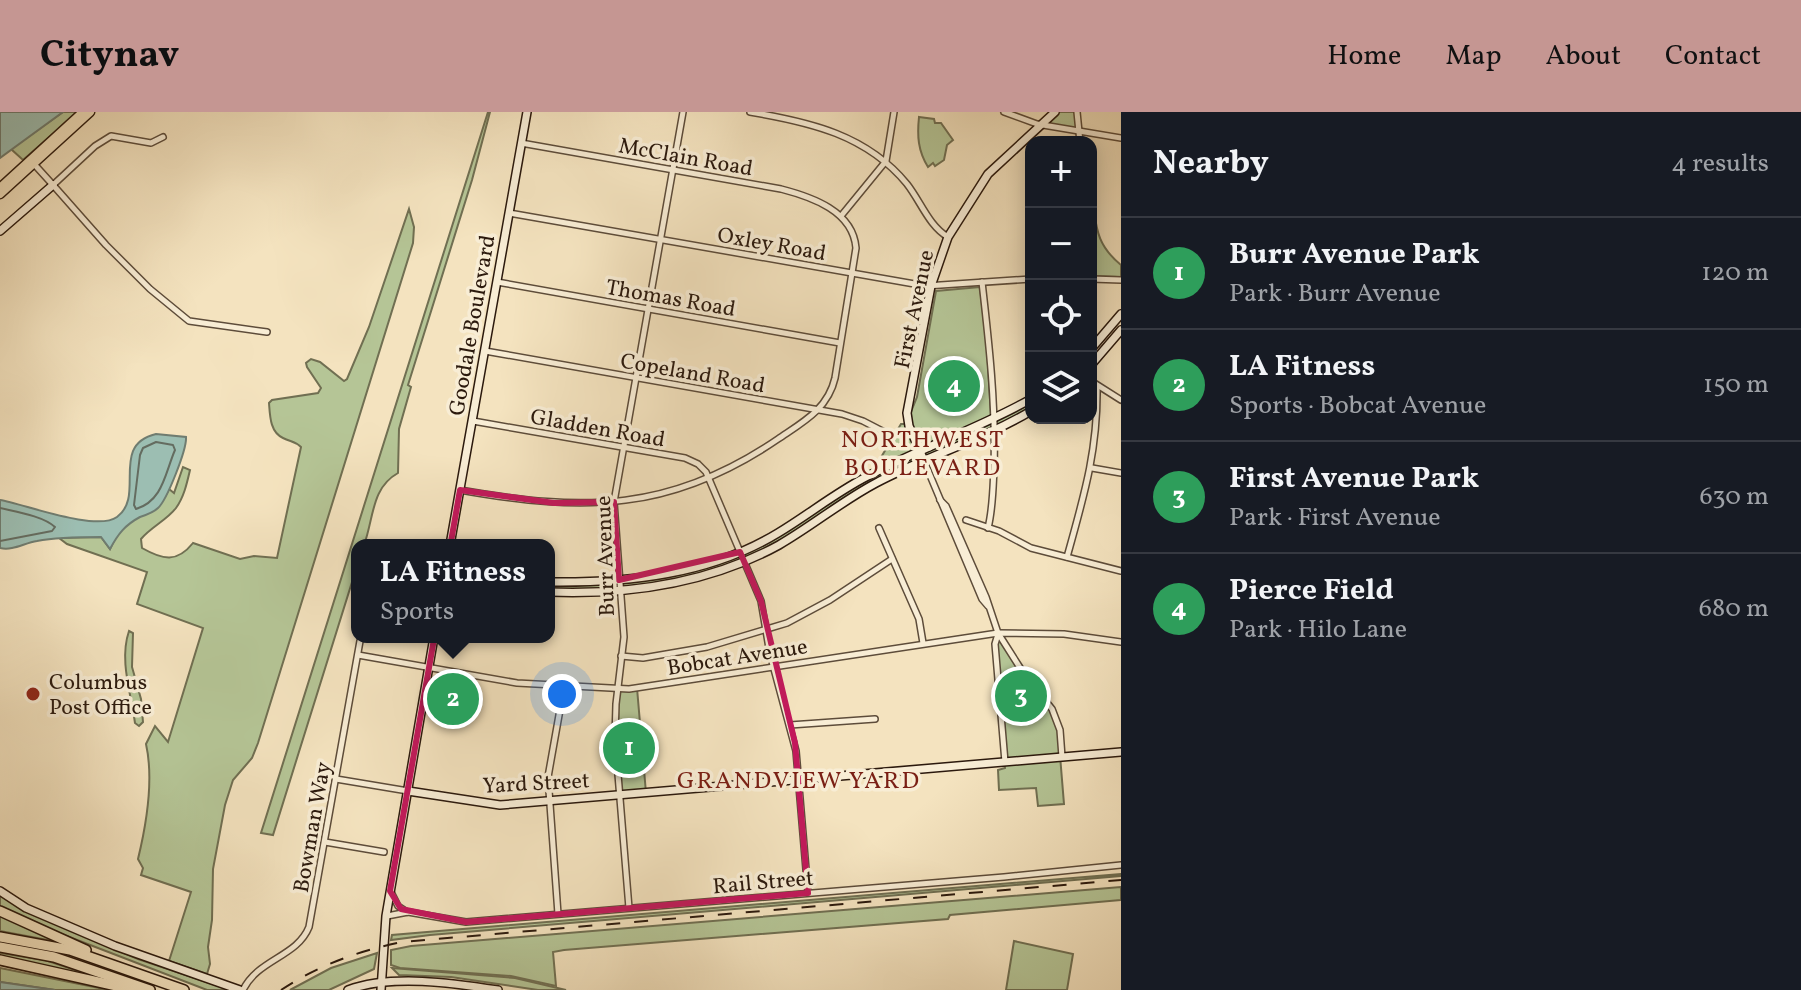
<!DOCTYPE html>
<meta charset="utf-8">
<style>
:root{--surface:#171b24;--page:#20242c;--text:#f1f3f6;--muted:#9ea1a6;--line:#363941;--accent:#c59692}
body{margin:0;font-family:Vollkorn,serif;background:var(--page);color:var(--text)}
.controls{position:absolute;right:24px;top:24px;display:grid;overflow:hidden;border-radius:16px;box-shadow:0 4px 20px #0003}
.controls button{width:72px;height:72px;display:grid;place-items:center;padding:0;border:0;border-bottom:2px solid var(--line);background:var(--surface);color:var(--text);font:40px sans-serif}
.you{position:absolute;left:562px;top:582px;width:28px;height:28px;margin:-20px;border:6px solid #fff;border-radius:50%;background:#1a73e8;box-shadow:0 0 0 12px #1a73e833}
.badge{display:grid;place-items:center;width:52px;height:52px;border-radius:50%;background:var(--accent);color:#fff;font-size:26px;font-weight:700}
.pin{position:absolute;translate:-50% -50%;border:4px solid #fff;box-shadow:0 2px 8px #0006}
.popup{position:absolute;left:351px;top:427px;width:204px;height:104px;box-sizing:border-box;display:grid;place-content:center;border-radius:16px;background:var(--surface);filter:drop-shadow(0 2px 6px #0005);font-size:26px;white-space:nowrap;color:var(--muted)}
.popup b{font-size:30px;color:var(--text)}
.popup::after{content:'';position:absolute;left:50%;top:100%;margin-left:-16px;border:16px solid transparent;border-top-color:var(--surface)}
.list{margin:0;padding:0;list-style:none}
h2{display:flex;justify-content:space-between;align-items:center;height:104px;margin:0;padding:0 32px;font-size:34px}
h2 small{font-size:26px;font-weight:400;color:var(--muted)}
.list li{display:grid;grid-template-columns:52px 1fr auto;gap:24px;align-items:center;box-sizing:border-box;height:112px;padding:0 32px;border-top:2px solid var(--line)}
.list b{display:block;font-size:30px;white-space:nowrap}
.list p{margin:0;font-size:26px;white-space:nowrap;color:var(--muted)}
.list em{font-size:26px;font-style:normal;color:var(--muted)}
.icon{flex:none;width:44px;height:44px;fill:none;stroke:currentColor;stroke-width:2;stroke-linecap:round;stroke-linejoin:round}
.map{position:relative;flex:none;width:1121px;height:878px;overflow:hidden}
header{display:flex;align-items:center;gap:48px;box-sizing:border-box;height:112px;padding:0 40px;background:var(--accent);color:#111}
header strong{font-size:38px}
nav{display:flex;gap:44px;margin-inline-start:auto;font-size:28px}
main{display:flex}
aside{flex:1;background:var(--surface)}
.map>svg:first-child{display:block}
.green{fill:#b5c596;stroke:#706f52;stroke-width:2}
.water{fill:#9cbeb2;stroke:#6f7c70;stroke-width:2}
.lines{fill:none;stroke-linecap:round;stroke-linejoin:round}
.shore{stroke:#646c60;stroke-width:2}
.street-casing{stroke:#5d4c3a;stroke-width:8}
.secondary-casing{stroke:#2b190d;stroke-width:10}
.primary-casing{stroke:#2b190d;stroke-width:11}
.highway-casing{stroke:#2b190d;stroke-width:12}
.street{stroke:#f8edd5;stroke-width:5}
.secondary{stroke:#f8edd5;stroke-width:7}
.primary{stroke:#f4e3bf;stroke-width:8}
.highway{stroke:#f4e3bf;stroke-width:9}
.rail{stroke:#2b190d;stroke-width:2;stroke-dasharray:14 14;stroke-linecap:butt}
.marked{fill:none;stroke:#c2185b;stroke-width:6;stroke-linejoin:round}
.poi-dot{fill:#8f2418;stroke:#f8edd5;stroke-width:3}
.labels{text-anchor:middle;stroke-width:7;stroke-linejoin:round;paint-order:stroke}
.street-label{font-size:22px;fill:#2b190d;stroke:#f8edd5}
.poi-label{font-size:22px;fill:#2b190d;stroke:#f8edd5;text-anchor:start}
.neighbourhood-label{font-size:24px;letter-spacing:2px;fill:#7a1f14;stroke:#f8edd5}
</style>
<header>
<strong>Citynav</strong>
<nav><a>Home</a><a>Map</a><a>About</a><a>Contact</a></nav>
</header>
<main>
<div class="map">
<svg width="1121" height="878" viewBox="0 0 1121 878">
<rect width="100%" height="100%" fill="#f4e3bf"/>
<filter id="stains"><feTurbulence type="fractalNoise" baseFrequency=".0025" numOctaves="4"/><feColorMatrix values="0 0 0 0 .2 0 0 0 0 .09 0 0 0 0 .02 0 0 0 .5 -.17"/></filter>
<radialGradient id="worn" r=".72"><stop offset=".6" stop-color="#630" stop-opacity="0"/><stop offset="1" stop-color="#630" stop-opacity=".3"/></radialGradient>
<g class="green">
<path d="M63,0H78L23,48L11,37Z"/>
<path d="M488,0H490L472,68L408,273L411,275L399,317L398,361C371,376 374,406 364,433H357V454L273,723L261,721Z"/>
<path d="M1058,0H1076V17L1048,13Z"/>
<path d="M919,5L934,7L935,11H941L953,28L947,33L944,48L935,54L933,51L928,55C918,39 917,24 919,5Z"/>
<path d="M1091,80C1097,111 1093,130 1121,153V165L1091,164Z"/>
<path d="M409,97L414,115L413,131L258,631L252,646L233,668L225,693L213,757L212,808L208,835L210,852L207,862L169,849L191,780L141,763L143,756L138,747C147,710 154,668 146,632L155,614L168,630L203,516L137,492L147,460L67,432L59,426L101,425L110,437C113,431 116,424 120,419C137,399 155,406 169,377L174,381L183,355L190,358C187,371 184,385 176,396C167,408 151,415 141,427L142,436C163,448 177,451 193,431L240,447L254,444L277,446L301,335C295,329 291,330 283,326C270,320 270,304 269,291L272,288L318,281L321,276L307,255L306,251L311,247L320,250L344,269L347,267L369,215Z"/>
<path d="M980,175L987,237L991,304L880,354L877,352L901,312H906L917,285L936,179Z"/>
<path d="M1031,287V299L880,369L816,410L744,450L663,473L549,480V470L648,465L740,440L862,367Z"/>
<path d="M129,519L133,521L132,555L141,587L143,610L139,614L135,611C131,581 119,548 129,519Z"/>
<path d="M998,521L1057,607L1064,692L1038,694L1036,676L999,678L998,658L1005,656L995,532Z"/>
<path d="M637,576L646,681L620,683L616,646L617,577Z"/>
<path d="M1121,762V764L430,823L391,828L392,823L427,820Z"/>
<path d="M1121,775V788L950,803L948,807L564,838L553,840L556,874L511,864L400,856L391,853V838L411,834Z"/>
<path d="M0,783L22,797L138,847L230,878H207L59,821L0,795Z"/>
<path d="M0,803L54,827L53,829L0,819Z"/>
<path d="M1014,829L1073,842L1067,878H1006Z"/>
<path d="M0,841L45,848L96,865L0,846Z"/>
<path d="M377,841L374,857L329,878H290L331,856Z"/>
<path d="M0,856L109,878H55L0,870Z"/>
<path d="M392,856L515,866L566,878H538L451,865L399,863Z"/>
</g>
<g class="water">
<path d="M0,0H63L0,46Z"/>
<path d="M156,322L186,325C187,337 167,388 158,396C154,400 146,403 140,405C125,413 118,422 110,437L101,425C80,425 58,425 37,429C24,431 13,439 0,436V388C24,392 96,420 117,405C146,384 109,333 156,322Z"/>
<path d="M0,870L55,878H0Z"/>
</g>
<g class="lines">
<g class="shore">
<path d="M156,330L173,333L175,338C165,361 163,389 136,397L134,393L140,343L143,336Z"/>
<path d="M0,396C17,400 43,404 55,415L52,419L0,429"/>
</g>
<g class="street-casing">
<g id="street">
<path d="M750,0C810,10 867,23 907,72C921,90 929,114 948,125"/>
<path d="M1004,0L1037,12L1121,26"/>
<path d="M1077,0L1080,30"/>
<path d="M34,52L53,73L95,34L111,24L151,31L163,25"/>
<path d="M53,73L106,133L150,177L189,209L267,220"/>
<path d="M509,101L926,174L1031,167"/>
<path d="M841,104L886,49L894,0"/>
<path d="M1091,167L1121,168"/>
<path d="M497,170L840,231"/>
<path d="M982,170C989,231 996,293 994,355C993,375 993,396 988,416"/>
<path d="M485,239L842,302L863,309L892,324"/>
<path d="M1091,269L1121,288"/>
<path d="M473,309L685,346L698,352L706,360L761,489L770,542L796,639L808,781"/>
<path d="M924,349L982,487L988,494"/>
<path d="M1092,356L1121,361"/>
<path d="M460,378C584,400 671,400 778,327C803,310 828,297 835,266L856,136C853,99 812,85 781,77L521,31"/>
<path d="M940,388L946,394L986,485L998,521L1024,562L1052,597L1060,618L1062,645"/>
<path d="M966,408L999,419L1031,436L1121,459"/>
<path d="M879,416L919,507L923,531"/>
<path d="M1067,445C1084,384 1098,338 1097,274"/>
<path d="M998,522L995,532L1005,650"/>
<path d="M358,543L517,571L629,577L998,521L1064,522L1121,530"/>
<path d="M621,544L643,546L707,535L787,511L830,488L892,447"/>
<path d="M790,613L875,607"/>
<path d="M336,667L408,679"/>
<path d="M325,730L384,740"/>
<path d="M391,780L398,794L407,800"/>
<path d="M629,796L615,626L616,592L624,525L614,390L683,0"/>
<path d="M558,802L548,665L564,575"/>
<path d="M387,804L408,800L466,810L1004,765L1121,753"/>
<path d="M243,878C258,847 297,845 309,815L360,529"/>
</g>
</g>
<g class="secondary-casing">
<g id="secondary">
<path d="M0,119L53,73"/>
<path d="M1091,237L1121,202"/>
<path d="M1091,253L1121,218"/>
<path d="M922,344L909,314L907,301L931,174L948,125L988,62L1055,0"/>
<path d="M450,433L527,0"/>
<path d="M549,470C628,471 709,463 778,421C808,403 835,381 866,365C920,336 978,317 1031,287"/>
<path d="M549,480C629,483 708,472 779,433C812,414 842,389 876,371C927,344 982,328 1031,299"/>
<path d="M408,679L500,693L1121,640"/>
<path d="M0,779L26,796L115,834L240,878"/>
<path d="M348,878C391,862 453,871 498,878"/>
<path d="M381,878L386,804L434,525"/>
</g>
</g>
<g class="primary-casing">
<g id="primary">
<path d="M0,76L82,1"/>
<path d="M0,82L90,0"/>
</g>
</g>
<g class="highway-casing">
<g id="highway">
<path d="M0,799L86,838"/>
<path d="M0,825L70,838L184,878"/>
<path d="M0,835L54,845L150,878"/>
<path d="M0,848L134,878"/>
</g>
</g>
<use href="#street" class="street"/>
<use href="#secondary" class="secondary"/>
<use href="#primary" class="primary"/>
<use href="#highway" class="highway"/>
<path class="rail" d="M281,878C319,853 358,839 402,830L1121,768"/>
</g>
<path class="marked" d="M460,378L554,391L614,390L619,468L740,440L761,489L795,631L808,781L466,810L401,797L390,779Z"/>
<circle class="poi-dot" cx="33" cy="582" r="8"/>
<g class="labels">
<g class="street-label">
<text transform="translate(686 44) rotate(10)" y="8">McClain Road</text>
<text transform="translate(772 131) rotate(10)" y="8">Oxley Road</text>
<text transform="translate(671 185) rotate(10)" y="8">Thomas Road</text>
<text transform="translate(913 197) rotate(-78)" y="8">First Avenue</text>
<text transform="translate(471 213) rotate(-80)" y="8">Goodale Boulevard</text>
<text transform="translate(693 260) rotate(10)" y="8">Copeland Road</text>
<text transform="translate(598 315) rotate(10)" y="8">Gladden Road</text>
<text transform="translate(604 444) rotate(-92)" y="8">Burr Avenue</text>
<text transform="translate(737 544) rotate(-9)" y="8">Bobcat Avenue</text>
<text transform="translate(536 670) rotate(-3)" y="8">Yard Street</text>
<text transform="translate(311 715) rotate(-80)" y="8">Bowman Way</text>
<text transform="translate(763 769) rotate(-5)" y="8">Rail Street</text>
</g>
<g class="poi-label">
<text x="49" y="577">Columbus<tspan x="49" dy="25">Post Office</tspan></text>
</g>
<g class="neighbourhood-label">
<text x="923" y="335">NORTHWEST<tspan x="923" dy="28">BOULEVARD</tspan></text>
<text x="799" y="676">GRANDVIEW YARD</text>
</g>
</g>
<rect width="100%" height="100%" filter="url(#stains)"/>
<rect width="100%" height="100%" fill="url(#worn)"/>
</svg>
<div class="controls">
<button>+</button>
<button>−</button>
<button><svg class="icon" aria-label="locate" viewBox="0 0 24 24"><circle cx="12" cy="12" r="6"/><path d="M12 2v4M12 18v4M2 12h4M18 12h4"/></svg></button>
<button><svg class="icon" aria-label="layers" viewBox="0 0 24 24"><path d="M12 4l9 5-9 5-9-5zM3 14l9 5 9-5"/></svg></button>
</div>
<div class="you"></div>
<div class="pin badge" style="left:629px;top:636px;background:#2e9e5b">1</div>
<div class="pin badge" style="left:453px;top:587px;background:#2e9e5b">2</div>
<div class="popup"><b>LA Fitness</b>Sports</div>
<div class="pin badge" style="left:1021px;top:584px;background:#2e9e5b">3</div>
<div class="pin badge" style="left:954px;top:274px;background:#2e9e5b">4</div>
</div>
<aside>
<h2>Nearby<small>4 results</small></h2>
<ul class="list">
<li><span class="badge" style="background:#2e9e5b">1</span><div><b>Burr Avenue Park</b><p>Park · Burr Avenue</p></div><em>120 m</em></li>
<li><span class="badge" style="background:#2e9e5b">2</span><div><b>LA Fitness</b><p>Sports · Bobcat Avenue</p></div><em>150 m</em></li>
<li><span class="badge" style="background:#2e9e5b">3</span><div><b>First Avenue Park</b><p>Park · First Avenue</p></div><em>630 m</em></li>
<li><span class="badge" style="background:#2e9e5b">4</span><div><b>Pierce Field</b><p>Park · Hilo Lane</p></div><em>680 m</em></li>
</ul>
</aside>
</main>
